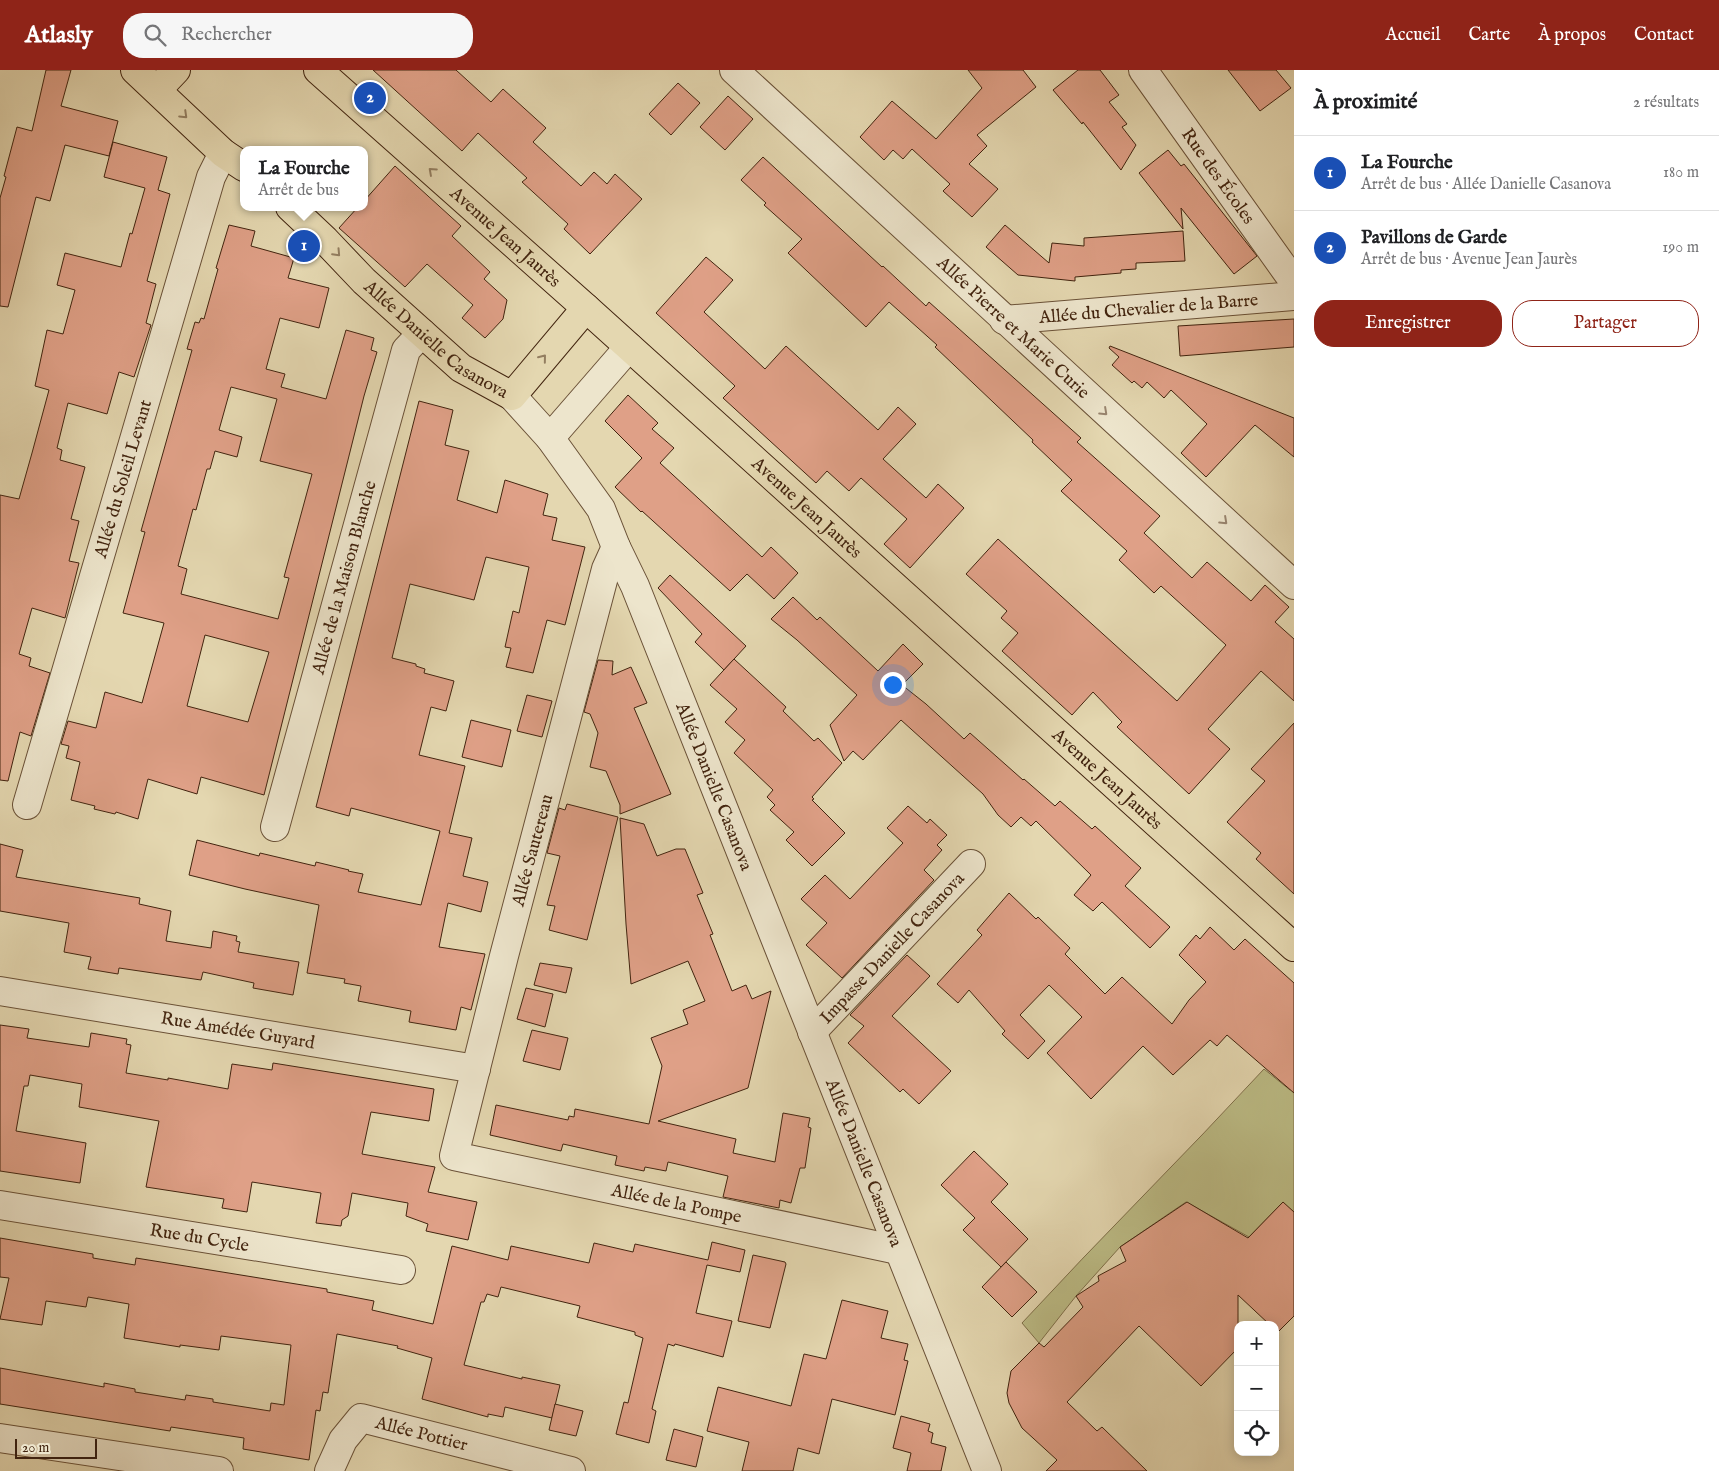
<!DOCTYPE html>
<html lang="fr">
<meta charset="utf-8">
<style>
:root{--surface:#fff;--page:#f6f6f6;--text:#202124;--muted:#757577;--line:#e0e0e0;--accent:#8f2418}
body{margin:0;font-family:"IM FELL English",serif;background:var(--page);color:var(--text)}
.controls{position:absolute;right:15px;bottom:15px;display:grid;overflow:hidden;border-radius:10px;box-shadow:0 2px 12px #0003}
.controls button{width:45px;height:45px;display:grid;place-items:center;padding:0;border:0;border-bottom:1px solid var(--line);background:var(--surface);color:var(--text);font:25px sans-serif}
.scale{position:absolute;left:15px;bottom:12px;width:82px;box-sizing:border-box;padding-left:5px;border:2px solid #42240f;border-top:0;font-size:14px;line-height:18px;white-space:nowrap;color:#42240f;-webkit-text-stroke:4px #ede5cc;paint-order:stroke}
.you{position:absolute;left:892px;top:614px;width:18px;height:18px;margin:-12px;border:4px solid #fff;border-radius:50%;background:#1a73e8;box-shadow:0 0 0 8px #1a73e833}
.badge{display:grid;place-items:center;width:32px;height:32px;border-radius:50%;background:var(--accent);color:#fff;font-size:16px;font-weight:700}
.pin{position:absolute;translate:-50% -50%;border:2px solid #fff;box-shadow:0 1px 5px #0006}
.popup{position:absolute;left:240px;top:76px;width:128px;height:65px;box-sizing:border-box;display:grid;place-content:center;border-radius:10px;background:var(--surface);filter:drop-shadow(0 1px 4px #0005);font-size:16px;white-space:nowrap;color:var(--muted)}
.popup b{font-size:19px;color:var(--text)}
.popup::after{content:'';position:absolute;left:50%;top:100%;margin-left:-10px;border:10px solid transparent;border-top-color:var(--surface)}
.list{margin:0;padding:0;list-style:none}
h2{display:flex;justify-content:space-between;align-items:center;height:65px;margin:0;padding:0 20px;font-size:21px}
h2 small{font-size:16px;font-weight:400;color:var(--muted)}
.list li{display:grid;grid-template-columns:32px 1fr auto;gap:15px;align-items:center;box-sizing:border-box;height:75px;padding:0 20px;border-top:1px solid var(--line)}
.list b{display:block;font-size:19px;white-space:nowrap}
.list p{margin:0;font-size:16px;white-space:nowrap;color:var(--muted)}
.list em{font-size:16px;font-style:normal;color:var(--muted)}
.actions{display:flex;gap:10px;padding:15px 20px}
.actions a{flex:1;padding:11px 0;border:1px solid var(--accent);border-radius:20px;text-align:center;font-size:18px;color:var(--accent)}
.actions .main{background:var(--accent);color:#fff}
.icon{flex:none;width:28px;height:28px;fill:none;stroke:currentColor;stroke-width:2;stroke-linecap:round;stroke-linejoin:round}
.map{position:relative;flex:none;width:1294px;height:1401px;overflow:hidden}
header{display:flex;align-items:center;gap:30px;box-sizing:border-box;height:70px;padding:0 25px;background:var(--accent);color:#fff}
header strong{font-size:24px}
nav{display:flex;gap:28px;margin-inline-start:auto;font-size:18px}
.search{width:350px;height:45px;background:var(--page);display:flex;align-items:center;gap:12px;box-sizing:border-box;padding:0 18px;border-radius:20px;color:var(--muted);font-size:19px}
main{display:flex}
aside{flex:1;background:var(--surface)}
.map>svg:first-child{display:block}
.green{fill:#bcbc86;stroke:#7f704a}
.building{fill:#dfa087;stroke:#42240f;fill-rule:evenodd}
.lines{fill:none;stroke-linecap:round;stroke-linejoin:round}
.minor-casing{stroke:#6a5137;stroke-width:30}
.major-casing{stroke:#42240f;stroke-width:30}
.minor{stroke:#ede5cc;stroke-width:28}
.major{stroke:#e4d7b0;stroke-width:28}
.oneway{stroke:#937e60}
.oneway2{stroke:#98846e}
.labels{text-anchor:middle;stroke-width:4.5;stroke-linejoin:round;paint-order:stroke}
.street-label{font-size:18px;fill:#42240f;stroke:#ede5cc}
</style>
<header>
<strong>Atlasly</strong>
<div class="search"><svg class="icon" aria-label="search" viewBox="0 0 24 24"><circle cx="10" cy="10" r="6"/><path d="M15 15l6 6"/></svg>Rechercher</div>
<nav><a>Accueil</a><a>Carte</a><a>À propos</a><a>Contact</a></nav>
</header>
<main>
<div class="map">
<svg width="1294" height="1401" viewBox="0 0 1294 1401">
<rect width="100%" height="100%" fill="#e4d7b0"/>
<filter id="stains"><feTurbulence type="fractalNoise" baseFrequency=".004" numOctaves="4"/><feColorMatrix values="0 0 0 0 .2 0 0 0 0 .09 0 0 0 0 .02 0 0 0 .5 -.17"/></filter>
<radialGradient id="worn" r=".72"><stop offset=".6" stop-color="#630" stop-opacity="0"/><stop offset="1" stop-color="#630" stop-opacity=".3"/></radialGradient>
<path class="green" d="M1264,999L1290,1020L1294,1017V1142L1282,1133L1249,1167L1186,1132L1120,1177L1076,1226L1039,1273L1022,1253C1101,1167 1185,1085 1264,999Z"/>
<g class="building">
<path d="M46,0H71L61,36L118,51L109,86L65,75L50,131L36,127L8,237L0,236V128L6,107L4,106L17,57L32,61Z"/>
<path d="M373,0H456L491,32L503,19L546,58L533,72L581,116L594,102L607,114L615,104L642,129L590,184L564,159L568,154L522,112L527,108L478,63L462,81Z"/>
<path d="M968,0H1023L1036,17L977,65L987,76L969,94L998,119L972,147L943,121L950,114L912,79L903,89L893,80L884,90L860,67L892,31L936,69L982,18Z"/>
<path d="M1078,0H1100L1119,25L1109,32L1127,54L1122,57L1136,75L1121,100L1083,52L1082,54L1053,20Z"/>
<path d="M1228,0H1276L1291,18L1260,41Z"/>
<path d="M678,13L700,33L671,65L649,44Z"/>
<path d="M728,26L753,49L725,80L700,57Z"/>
<path d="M113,72L167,87L158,120L170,124L147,211L156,214L146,253L151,255L134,307L119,302L107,344L68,333L57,378L62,380L60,390L85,397L71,449L79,451L69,491L79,493L65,548L32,538L19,584L31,588L29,596L50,603L31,666L20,662L8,711L0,710V425L19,429L32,383L49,320L35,316L47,260L63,264L75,220L57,215L65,183L121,197L130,163L132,164L145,118L104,107Z"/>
<path d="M1168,80L1181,96L1184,94L1257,186L1234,204L1181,138L1183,159L1139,103Z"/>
<path d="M763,87L882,197L883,196L926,236L929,232L1081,368L1077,372L1160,446L1144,463L1192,508L1207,492L1251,531L1265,515L1289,537L1275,552L1294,569V631L1261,601L1208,659L1230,679L1189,724L1117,657L1122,652L1093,622L1072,645L1002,581L1018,563L1001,548L1007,541L966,504L998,469L1177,631L1226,575L1161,516L1154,523L1119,490L1127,481L1061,421L1072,410L1032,372L1033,370L935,277L937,275L889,232L866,257L788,183L802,169L764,135L766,133L741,110Z"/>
<path d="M395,96L461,156L452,166L490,202L484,209L507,230L503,249L485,268L462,248L473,235L427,194L405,217L339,158L358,137H364V131Z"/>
<path d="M229,155L255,161L251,176L294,188L288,208L329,218L319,258L280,248L266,299L285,304L281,317L326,329L346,260L374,268L371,280L377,282L364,326L264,725L201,707L197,724L148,709L138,749L116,742L115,744L94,739L95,736L71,730L80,692L66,688L69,676L61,674L68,651L96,658L105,622L142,633L164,553L123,543L145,462L141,461L192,280L187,279L195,252L199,253L201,248L204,249L218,199L216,198ZM231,317L277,329L260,391L312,404L284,507L289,508L278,549L181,524L187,499L178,496L193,439L196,440L207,399H210L215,381L237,387L242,367L219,360ZM205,565L269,582L248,652L187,636Z"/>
<path d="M1005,155L1049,193L1052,173L1084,176V168L1183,161L1185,191L1136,193V199L1121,200V203L1075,207V211L1018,205L986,177Z"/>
<path d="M706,187L733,210L704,242L765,299L786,276L878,360L898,337L916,354L883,389L926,428L938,414L964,438L910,498L884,474L907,449L861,408L849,421L827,401L816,413L723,328L735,316L656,243Z"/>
<path d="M1294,249V277L1180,286L1178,256Z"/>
<path d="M1110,276L1294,348V387L1255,355L1206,407L1181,383L1207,354L1171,320L1164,328L1147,312L1142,318L1134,311L1132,313L1112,295L1119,287L1109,278Z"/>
<path d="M628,325L658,353L652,359L674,378L660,393L762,487L771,477L798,503L774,529L747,504L730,521L642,441L641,442L615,417L642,388L605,351Z"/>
<path d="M419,331L453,340L445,375L469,381L457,430L497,443L505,410L548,424L543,445L557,448L552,470L585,477L565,555L547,550L533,603L506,597L511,578L505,577L513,541L519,543L529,497L486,487L474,530L410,514L392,588L416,594V596L425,599L424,603L454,611L446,641L431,637L419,685L465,696L449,763L472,768L463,806L488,812L481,842L448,833L439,877L485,884L471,940L461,937L456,960L409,952L411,941L358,931L361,916L344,913L345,909L307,903L319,835L245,819L189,805L197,770L259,786L260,783L315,796L316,792L349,800L348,801L363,804L358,822L421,835L440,761L351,738L349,746L316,737Z"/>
<path d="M670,505L746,576L724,600L695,572L702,564L658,518Z"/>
<path d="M793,527L817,550L820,547L878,601L903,574L923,594L902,615L926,634L964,669L970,663L1023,710L1024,709L1055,736L1060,731L1092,759L1095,756L1141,798L1125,816L1170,857L1150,878L1102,832L1093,841L1074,825L1091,805L1036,751L1031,756L1021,747L1011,757L998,745L983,724L901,650L863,690L853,681L844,691L830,655L857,625L797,570L771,549Z"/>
<path d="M734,589L786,637L783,641L814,671L818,668L842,693L812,727L814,729L812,730L845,763L812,796L786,770L794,762L770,740L775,735L767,727L773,720L734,683L745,670L725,652L737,639L710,615Z"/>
<path d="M598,590L613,591L612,605L631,597L647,633L634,638L671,724L620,744V735L606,701L590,697L598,663L590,644L584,642Z"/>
<path d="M527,625L552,631L542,667L517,661Z"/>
<path d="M471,650L511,660L502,697L462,687Z"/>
<path d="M1294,653V824L1256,789L1261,783L1227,752L1265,711L1251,699Z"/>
<path d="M567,734L618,747L587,870L549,860L555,836L547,835L560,786L547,783L559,738L565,740Z"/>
<path d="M908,736L927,753L930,749L947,765L937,775L942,780L924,800L934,810L842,908L806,875L827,853L801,829L825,805L850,829L903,773L887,758Z"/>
<path d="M620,748L644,754L657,786L676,779H685L703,823L697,825L713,864L710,865L732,921L746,915L752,929L771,921L748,1018L658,1051L736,1069L733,1083L775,1092L783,1043L810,1048L808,1057L811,1058L805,1098H800L791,1133L780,1130L779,1138L723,1127L728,1106L668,1092L666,1101L645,1097L644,1101L615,1095L617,1086L563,1074L561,1081L490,1065L496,1035L568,1050L569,1046L574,1047L575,1039L649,1054L662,996L651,968L688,954L683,940L705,931L688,891L631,914L626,854Z"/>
<path d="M0,774L23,780L16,807L140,828L139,834L171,841L166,871L211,878L213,861L237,866L236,871L240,872L238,882L299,892L293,925L253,918L254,913L203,902L201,910L119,898L118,904L88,899L91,887L64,882L69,853L0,841Z"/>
<path d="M1009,823L1036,849L1038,847L1070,878L1065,884L1105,924L1122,907L1172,954L1189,930L1206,912L1179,885L1196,865L1200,869L1210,857L1234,880L1245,869L1294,913V1023L1227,965L1217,976L1210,970L1173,1005L1143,976L1091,1029L1047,983L1082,947L1049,915L1020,945L1045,971L1028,989L1002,964L1005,961L969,920L958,933L937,914L982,865L977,860Z"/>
<path d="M907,885L930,906L892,946L951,1001L919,1034L903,1019L900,1022L848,973L864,956L850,945Z"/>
<path d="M540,893L572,898L566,923L534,915Z"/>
<path d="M526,918L553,924L545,957L517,949Z"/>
<path d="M0,955L29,959L27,968L89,977L91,963L127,969L126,974L131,975L126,1003L168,1010V1008L228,1019L232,994L272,1000L273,993L434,1019L429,1051L371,1042L362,1084L435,1097L428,1122L477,1132L468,1170L426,1161L428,1154L406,1146L408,1133L352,1123L348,1146L342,1150L341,1156L316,1153L321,1123L252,1112L247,1142L222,1138L224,1129L146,1117L159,1051L79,1037L82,1014L30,1005L28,1016H24L16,1061L86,1073L80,1113L0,1101Z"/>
<path d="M532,960L568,968L560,1000L523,991Z"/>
<path d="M974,1081L1008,1114L991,1132L1028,1169L1001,1197L963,1160L975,1148L941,1115Z"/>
<path d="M1187,1132L1248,1168L1283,1132L1294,1142V1246L1278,1262L1275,1260V1255H1270L1238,1225V1278L1201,1316L1139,1256L1067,1332L1097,1361L1102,1357L1147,1401H1046L1057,1390L1022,1358L1009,1333L1007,1323L1011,1301L1039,1273L1044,1277L1083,1237L1076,1226L1099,1211L1098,1206L1126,1191L1120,1177Z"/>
<path d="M0,1168L93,1184V1188L135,1195L136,1188L327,1219V1222L374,1231L372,1240L433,1254L452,1176L508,1190L511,1176L589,1193L594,1173L633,1182L635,1174L708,1190L712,1172L745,1180L740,1202L707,1195L696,1243L732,1251L723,1287L675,1274L674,1276L668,1274L652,1339L656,1341L649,1373L616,1364L624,1332L628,1333L643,1268L635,1265V1262L577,1247L580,1236L501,1217L498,1227L487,1224L484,1232H481L464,1295L522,1309V1307L560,1315L552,1348L505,1337L503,1347L488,1344V1347L422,1329L432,1288L397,1278L398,1276L337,1264L328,1323L323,1322L320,1341L316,1340L309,1390L243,1379L244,1368L171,1357L170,1361L0,1334V1298L104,1317V1313L135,1319V1322L185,1330L186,1325L213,1329V1332L270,1341L271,1333L284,1335L291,1275L221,1266L219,1280L180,1275V1277L124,1268L129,1234L88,1227L86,1237L46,1231L42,1255L0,1249L9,1208L0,1207Z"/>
<path d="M753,1185L785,1192L786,1194L770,1258L738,1251Z"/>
<path d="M1006,1192L1037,1222L1012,1247L982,1217Z"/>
<path d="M842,1230L888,1241L881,1268L908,1274L904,1290L908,1291L895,1345L832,1329L819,1384L798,1378L793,1401H742L749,1372L707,1361L718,1317L791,1336L804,1284L826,1289Z"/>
<path d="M555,1334L583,1341L576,1366L549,1360Z"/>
<path d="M901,1346L930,1354L928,1361L933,1363L931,1373L946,1377L941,1401H907L911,1383L893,1378Z"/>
<path d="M674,1359L703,1367L696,1397L666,1390Z"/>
</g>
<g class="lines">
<g class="minor-casing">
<g id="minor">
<path id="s1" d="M734,0L1294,515"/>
<path id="s2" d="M1143,0L1294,212"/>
<path id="s3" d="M1004,250L1294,226"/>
<path id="s4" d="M512,326L550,368L601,439L616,477L635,516L987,1401"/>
<path d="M550,368L629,277"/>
<path id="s5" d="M616,477L606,499L504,886L454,1086L898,1180"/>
<path id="s6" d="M27,735L211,107L223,83"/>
<path id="s7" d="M275,757L406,280L422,263"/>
<path id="s8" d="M0,921L476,999"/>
<path id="s9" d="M812,962L971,794"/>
<path id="s10" d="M0,1135L401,1200"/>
<path d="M0,1368L219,1401"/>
<path id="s11" d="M329,1401L343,1370L361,1348L571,1401"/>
</g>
</g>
<g class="major-casing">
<g id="major">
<path d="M135,0L223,83L244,97"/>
<path id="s12" d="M318,0L586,238L1294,877"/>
<path d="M157,20L176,0"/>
<path id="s13" d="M290,137L325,170L364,211L461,298L512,326L586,238"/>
</g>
</g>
<use href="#minor" class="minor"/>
<use href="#major" class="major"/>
</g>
<defs><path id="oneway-chevron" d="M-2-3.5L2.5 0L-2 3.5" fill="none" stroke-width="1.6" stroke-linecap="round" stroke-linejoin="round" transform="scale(1.25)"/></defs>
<g class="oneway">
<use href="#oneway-chevron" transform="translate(184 45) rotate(44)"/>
<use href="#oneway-chevron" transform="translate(432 101) rotate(-138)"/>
<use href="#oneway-chevron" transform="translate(337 183) rotate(47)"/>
<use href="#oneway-chevron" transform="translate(543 288) rotate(-51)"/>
</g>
<g class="oneway2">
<use href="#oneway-chevron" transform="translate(1104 342) rotate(43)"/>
<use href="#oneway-chevron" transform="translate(1224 451) rotate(43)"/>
</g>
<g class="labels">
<g class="street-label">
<text dy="6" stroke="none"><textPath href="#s2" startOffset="130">Rue des Écoles</textPath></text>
<text dy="6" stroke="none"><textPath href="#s12" startOffset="251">Avenue Jean Jaurès</textPath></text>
<text dy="6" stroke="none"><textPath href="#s3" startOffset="145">Allée du Chevalier de la Barre</textPath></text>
<text dy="6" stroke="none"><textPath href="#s1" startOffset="380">Allée Pierre et Marie Curie</textPath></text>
<text dy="6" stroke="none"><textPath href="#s13" startOffset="198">Allée Danielle Casanova</textPath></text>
<text dy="6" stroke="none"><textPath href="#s6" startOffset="340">Allée du Soleil Levant</textPath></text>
<text dy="6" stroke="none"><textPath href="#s12" startOffset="656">Avenue Jean Jaurès</textPath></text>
<text dy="6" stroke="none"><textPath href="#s7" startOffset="259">Allée de la Maison Blanche</textPath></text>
<text dy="6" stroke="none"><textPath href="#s12" startOffset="1061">Avenue Jean Jaurès</textPath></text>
<text dy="6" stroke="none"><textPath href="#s4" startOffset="444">Allée Danielle Casanova</textPath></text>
<text transform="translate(532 780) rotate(-75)" y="6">Allée Sautereau</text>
<text dy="6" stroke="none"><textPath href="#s9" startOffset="116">Impasse Danielle Casanova</textPath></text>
<text dy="6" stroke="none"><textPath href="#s8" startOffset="241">Rue Amédée Guyard</textPath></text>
<text dy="6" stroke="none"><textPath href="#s4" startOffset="849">Allée Danielle Casanova</textPath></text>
<text dy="6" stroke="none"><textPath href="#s5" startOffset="858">Allée de la Pompe</textPath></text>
<text dy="6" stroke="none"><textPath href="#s10" startOffset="202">Rue du Cycle</textPath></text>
<text dy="6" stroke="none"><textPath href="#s11" startOffset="125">Allée Pottier</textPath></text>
</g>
</g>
<rect width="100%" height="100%" filter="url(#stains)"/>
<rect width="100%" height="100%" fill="url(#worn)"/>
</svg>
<div class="controls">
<button>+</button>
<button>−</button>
<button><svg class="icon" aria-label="locate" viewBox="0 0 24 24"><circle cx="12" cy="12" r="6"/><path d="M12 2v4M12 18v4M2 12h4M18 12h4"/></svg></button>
</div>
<div class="scale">20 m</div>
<div class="you"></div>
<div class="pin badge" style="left:304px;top:176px;background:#1a4fb4">1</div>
<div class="popup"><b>La Fourche</b>Arrêt de bus</div>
<div class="pin badge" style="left:370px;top:28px;background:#1a4fb4">2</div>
</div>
<aside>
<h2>À proximité<small>2 résultats</small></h2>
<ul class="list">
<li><span class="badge" style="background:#1a4fb4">1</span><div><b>La Fourche</b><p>Arrêt de bus · Allée Danielle Casanova</p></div><em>180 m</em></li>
<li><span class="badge" style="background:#1a4fb4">2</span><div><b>Pavillons de Garde</b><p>Arrêt de bus · Avenue Jean Jaurès</p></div><em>190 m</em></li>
</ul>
<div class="actions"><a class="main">Enregistrer</a><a>Partager</a></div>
</aside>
</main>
